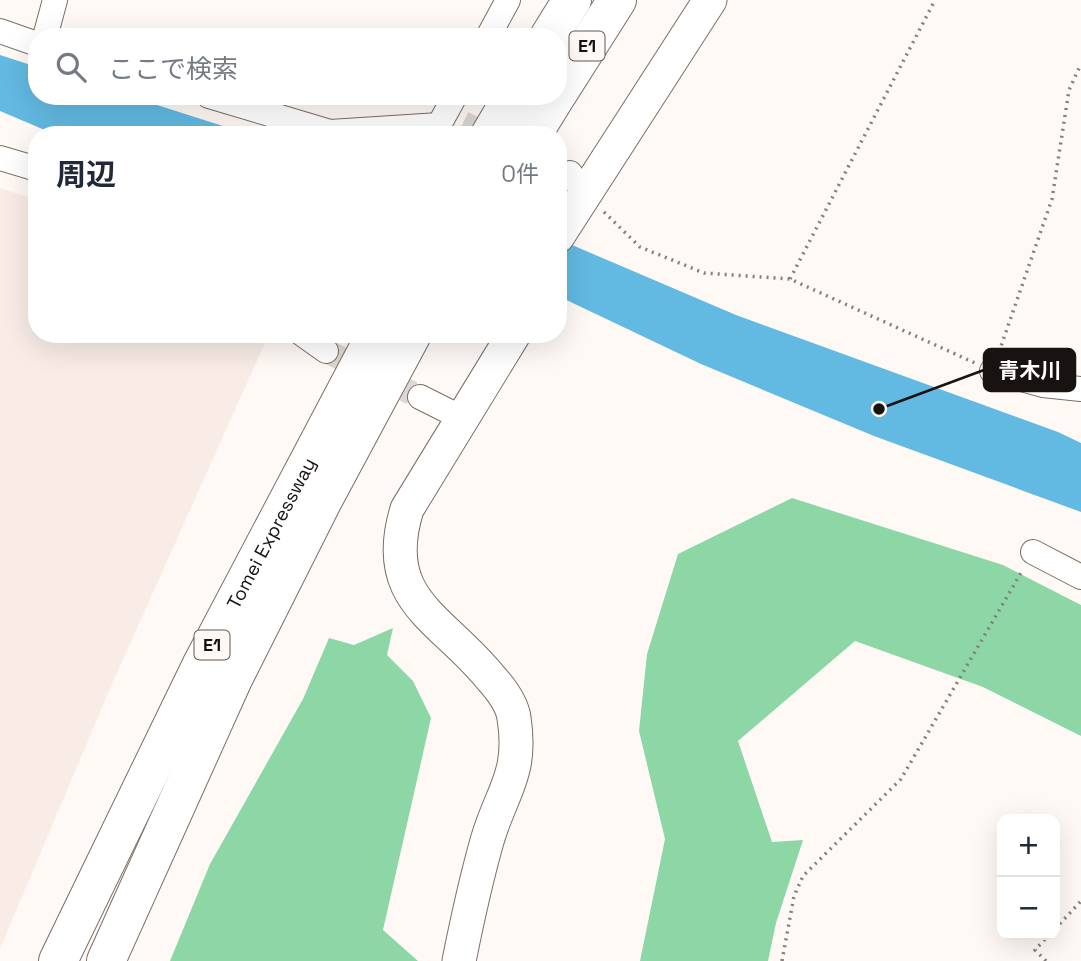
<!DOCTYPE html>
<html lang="ja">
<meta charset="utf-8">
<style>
:root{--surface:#fff;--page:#f2f2f3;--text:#1f2937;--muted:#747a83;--line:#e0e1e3}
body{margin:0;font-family:"Space Grotesk","Noto Sans JP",sans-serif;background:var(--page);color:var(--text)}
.controls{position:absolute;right:21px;bottom:21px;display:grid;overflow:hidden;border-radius:14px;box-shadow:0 7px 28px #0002}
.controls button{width:63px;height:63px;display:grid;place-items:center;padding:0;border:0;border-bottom:2px solid var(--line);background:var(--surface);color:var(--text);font:35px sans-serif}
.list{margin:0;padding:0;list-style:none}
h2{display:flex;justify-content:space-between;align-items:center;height:91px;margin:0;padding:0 28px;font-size:30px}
h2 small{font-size:23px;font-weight:400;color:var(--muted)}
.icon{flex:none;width:38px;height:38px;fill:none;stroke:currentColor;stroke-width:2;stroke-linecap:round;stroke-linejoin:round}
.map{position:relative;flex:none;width:1081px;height:961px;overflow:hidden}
.search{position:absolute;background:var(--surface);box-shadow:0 7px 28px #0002;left:28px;top:28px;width:539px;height:77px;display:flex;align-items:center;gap:18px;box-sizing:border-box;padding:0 24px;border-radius:28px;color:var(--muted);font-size:26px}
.panel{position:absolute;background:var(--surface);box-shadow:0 7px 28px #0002;left:28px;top:126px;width:539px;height:217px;border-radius:28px}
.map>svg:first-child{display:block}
.built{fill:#f9ece6}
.forest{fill:#8cd7a5}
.water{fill:#62b9e2}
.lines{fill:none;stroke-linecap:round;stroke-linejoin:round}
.river{stroke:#62b9e2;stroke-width:35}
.street-tunnel{stroke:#dcd6d4;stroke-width:24;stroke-dasharray:24 12;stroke-linecap:butt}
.street-casing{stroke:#7b6e67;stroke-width:26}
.secondary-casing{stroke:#7b6e67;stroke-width:35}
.highway-casing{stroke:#7b6e67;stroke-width:40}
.path{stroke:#847f7c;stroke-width:3.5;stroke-dasharray:2 5;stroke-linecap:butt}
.street{stroke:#fff;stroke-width:24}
.secondary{stroke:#fff;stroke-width:33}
.highway{stroke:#fff;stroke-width:38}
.labels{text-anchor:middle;stroke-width:5;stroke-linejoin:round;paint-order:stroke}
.shield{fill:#fff9f6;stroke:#5d5856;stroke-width:2}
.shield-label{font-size:18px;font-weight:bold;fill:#181311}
.street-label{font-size:19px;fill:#181311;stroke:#fff9f6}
.leader{fill:none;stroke:#181311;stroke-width:2.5}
.callout-dot{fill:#181311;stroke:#fff9f6;stroke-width:2.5}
.callout{fill:#181311;stroke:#181311;stroke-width:2.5}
.callout-label{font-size:21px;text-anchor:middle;font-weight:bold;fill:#fff}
</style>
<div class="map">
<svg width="1081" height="961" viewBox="0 0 1081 961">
<rect width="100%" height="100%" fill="#fff9f6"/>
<path class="built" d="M0,188L37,200V334H269L112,684L0,949Z"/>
<g class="forest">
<path d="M792,498L1003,565L1081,605V736L983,687L855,641L738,741L772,842L803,840L776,923L768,961H640L665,839L639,731L647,654L678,554Z"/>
<path d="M393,628L387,655L413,681L431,718L383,930L418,961H170L210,864L303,699L329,638L354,645Z"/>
</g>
<g class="water">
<path d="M0,55L37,67V96H129L251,135H102L0,103Z"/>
<path d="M558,239L736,315L1058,432L1081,443V512L874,436L701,364L558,296Z"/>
</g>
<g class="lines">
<path class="river" d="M0,92L101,135"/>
<g class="street-tunnel">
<path d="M463,123L488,135"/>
<path d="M326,351L420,397"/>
</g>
<g class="street-casing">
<g id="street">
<path d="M0,31L37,44"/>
<path d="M45,37L55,0"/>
<path d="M488,37L508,0"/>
<path d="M209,96L330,132L439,125L455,96"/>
<path d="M0,158L37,169"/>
<path d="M570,173L585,194"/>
<path d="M302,334L326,351"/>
<path d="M992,371L1043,385L1081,389"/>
<path d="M420,397L462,418"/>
<path d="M1033,552L1081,577"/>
</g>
</g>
<g class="secondary-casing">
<g id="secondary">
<path d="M558,236L710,0"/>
<path d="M459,961C467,921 476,880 487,841C501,792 523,775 514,718C512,703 500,688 490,677C441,617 379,600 407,509L514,334"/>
</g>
</g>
<g class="highway-casing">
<g id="highway">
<path d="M549,37L572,0"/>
<path d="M558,93L617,0"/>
<path d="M490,135L513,96"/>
<path d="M532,135L556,96"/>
<path id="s1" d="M58,961L202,664L376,334"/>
<path d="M106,961L233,679L323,500L412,334"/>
</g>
</g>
<g class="path">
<path d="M604,212L640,247L704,273L790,279L975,363"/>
<path d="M790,279L935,0"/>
<path d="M999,352L1052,199L1069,90L1081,64"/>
<path d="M1055,929L1081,901"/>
<path d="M782,961L794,896L803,876L901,779L1022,571"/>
<path d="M1046,961L1035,950L1049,935"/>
</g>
<use href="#street" class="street"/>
<use href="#secondary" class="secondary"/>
<use href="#highway" class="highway"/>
</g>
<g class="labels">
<g class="shield">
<rect x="569.5" y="31.5" width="35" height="29" rx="5"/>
<rect x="194.5" y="630.5" width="35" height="29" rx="5"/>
</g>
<g class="shield-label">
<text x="587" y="52">E1</text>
<text x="212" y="651">E1</text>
</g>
<g class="street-label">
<text dy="7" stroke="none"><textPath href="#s1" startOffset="478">Tomei Expressway</textPath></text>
</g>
</g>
<path class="leader" d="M879 409L984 370"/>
<circle class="callout-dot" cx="879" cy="409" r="7"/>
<rect class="callout" x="984" y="349" width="91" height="42" rx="7"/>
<g class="callout-label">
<text x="1030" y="378">青木川</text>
</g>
</svg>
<div class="controls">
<button>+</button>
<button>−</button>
</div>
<div class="search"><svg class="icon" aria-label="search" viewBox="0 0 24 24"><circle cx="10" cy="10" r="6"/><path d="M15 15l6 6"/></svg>ここで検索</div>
<section class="panel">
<h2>周辺<small>0件</small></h2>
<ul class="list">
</ul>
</section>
</div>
